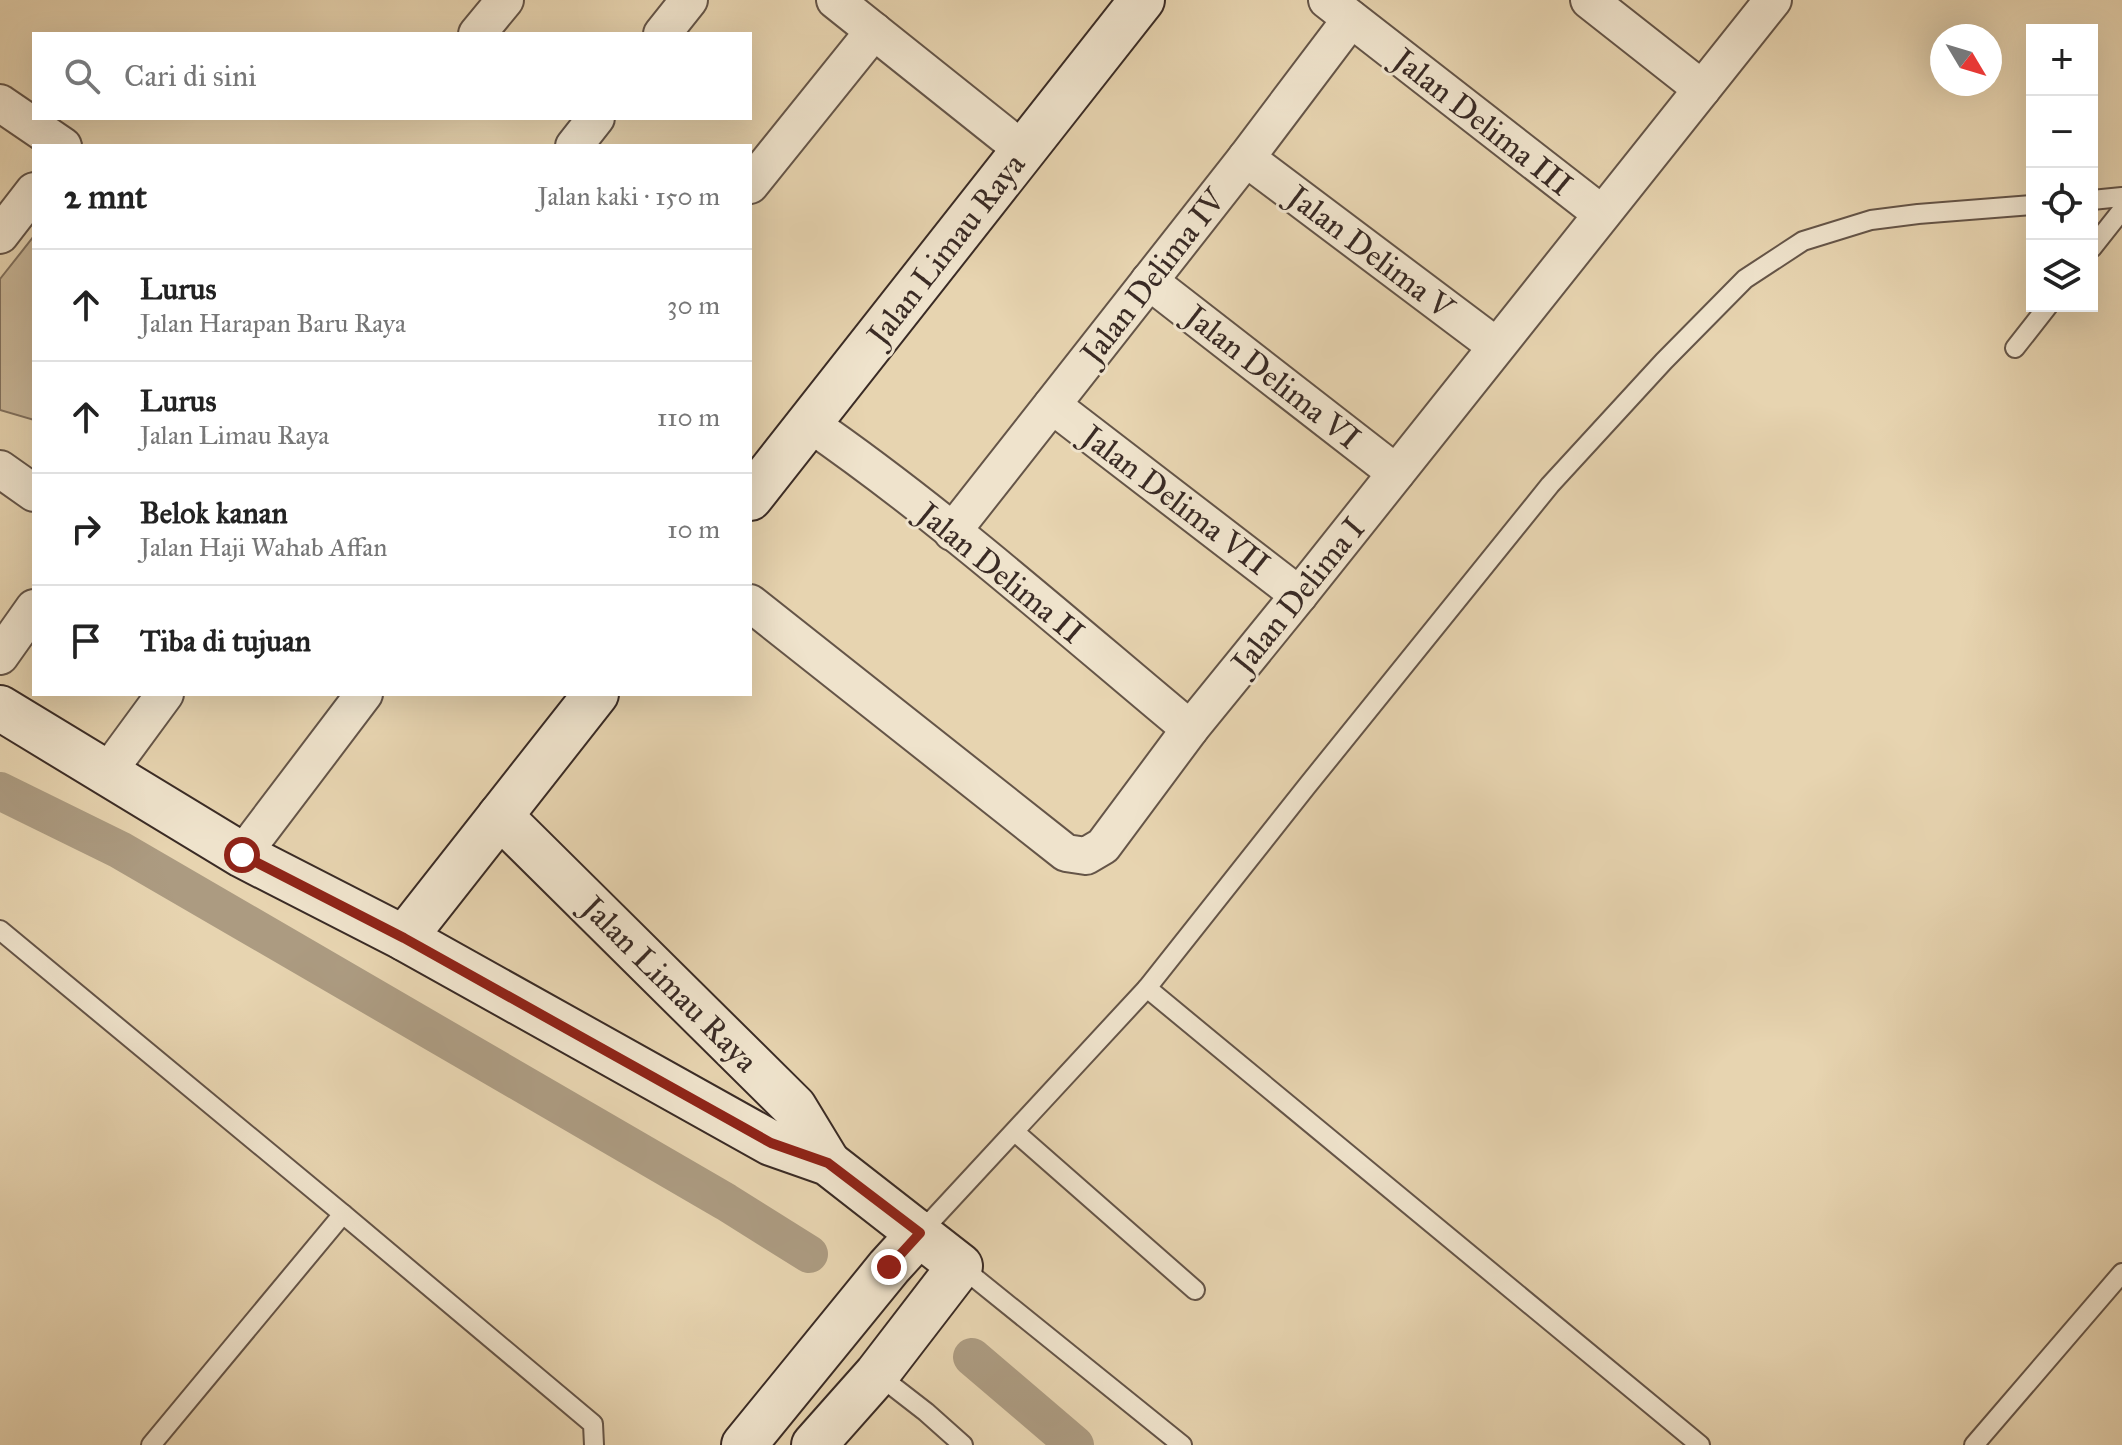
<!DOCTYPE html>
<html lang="id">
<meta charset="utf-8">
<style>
:root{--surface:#fff;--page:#f6f6f6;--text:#222;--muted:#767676;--line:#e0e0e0}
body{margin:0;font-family:"IM FELL Great Primer",serif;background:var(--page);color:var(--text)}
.controls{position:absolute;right:24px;top:24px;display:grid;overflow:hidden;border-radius:0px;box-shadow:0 8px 32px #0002}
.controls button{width:72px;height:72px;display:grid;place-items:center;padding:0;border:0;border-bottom:2px solid var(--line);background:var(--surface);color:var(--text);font:40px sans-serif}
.compass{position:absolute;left:1930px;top:24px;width:72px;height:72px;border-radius:50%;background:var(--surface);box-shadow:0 8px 32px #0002;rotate:128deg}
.stop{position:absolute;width:24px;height:24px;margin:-18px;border:6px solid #8f2418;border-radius:50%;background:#fff}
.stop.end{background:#8f2418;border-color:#fff;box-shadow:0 2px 8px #0008}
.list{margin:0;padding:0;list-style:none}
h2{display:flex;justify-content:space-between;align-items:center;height:104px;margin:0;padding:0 32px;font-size:34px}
h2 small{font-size:26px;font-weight:400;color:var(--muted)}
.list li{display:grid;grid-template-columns:52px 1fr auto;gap:24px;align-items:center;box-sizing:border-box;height:112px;padding:0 32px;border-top:2px solid var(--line)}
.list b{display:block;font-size:30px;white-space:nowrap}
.list p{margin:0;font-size:26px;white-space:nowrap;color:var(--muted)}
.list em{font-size:26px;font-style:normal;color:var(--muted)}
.icon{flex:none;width:44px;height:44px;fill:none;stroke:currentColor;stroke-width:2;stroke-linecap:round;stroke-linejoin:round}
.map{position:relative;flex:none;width:2122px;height:1445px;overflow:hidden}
.search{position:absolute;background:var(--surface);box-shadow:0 8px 32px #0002;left:32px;top:32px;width:720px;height:88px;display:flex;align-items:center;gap:20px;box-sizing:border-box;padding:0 28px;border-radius:0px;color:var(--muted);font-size:30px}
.panel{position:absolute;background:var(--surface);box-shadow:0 8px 32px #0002;left:32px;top:144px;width:720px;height:552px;border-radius:0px}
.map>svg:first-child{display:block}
.green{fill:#cab798;stroke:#82715e;stroke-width:2}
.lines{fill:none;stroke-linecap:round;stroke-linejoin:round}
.canal{stroke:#ac9b81;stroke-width:38}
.lane-casing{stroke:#655548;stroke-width:22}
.street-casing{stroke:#655548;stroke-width:40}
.secondary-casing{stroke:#3a2b25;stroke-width:48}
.lane{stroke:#efe3cc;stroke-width:18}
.street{stroke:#efe3cc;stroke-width:36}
.secondary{stroke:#efe3cc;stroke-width:44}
.route{stroke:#8f2418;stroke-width:10}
.labels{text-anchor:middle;stroke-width:6;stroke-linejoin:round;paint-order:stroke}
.street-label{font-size:32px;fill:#3a2b25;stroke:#efe3cc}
</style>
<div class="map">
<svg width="2122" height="1445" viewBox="0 0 2122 1445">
<rect width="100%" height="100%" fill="#e7d4b0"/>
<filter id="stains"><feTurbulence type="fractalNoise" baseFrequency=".0025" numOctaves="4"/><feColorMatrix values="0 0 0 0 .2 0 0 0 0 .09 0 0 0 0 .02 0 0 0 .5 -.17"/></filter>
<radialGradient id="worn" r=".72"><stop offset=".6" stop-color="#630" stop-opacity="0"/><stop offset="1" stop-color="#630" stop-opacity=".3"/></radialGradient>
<path class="green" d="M34,236V420L0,410V279Z"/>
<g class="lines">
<g class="canal">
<path d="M0,791L120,850L726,1202L809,1254"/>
<path d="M972,1357L1075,1445"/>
</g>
<g class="lane-casing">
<g id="lane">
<path d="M2092,200L2122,197"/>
<path d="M2092,248L2122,210"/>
<path d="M2015,348L2048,306"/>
<path d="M0,930L343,1214L151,1445"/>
<path d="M1147,988L1700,1445"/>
<path d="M1015,1132L1195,1290"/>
<path d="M343,1214L593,1424L594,1445"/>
<path d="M920,1233L1147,988L1307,786L1550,485L1664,361L1745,279L1803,241L1871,220L1918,214L2032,205"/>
<path d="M960,1266L1182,1445"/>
<path d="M877,1374L926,1412L963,1445"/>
<path d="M1974,1445L2122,1273"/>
</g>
</g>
<g class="street-casing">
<g id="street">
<path d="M835,0L1023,150"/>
<path d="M1327,0L1602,214"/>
<path d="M1589,0L1702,89"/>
<path d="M477,34L505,0"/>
<path d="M662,34L689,0"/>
<path d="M0,103L63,146"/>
<path d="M574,146L596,118"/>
<path d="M1246,158L1496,346"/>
<path d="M750,185L874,31"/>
<path d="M0,235L34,191"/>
<path d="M1149,281L1396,473"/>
<path d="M1052,405L1299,595"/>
<path d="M809,423C942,515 1065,625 1190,729"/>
<path d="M0,469L34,493"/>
<path d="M952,532L1246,158L1351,19"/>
<path d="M750,603L1066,853L1086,856L1103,846L1190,729L1299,595L1773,0"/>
<path d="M0,656L34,608"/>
<path d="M107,773L165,694"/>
<path d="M242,855L364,694"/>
</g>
</g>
<g class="secondary-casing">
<g id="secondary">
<path d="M750,498L1142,0"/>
<path d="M0,708L242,855L404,938L771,1143L828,1163L960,1266L877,1374L814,1445"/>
<path d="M500,816L794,1107L828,1163"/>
<path d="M404,938L596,694"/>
<path d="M744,1445L889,1267L920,1233"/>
</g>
</g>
<use href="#lane" class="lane"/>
<use href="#street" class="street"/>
<use href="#secondary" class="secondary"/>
</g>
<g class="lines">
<path class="route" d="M242,855L404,938L771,1143L828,1163L920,1233L889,1267"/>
</g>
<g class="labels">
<g class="street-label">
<text transform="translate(1483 122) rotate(38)" y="11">Jalan Delima III</text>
<text transform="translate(946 249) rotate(-52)" y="11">Jalan Limau Raya</text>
<text transform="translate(1371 252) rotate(37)" y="11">Jalan Delima V</text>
<text transform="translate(1153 276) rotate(-52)" y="11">Jalan Delima IV</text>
<text transform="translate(1273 377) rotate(38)" y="11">Jalan Delima VI</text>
<text transform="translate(1176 500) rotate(37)" y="11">Jalan Delima VII</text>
<text transform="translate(1001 573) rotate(39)" y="11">Jalan Delima II</text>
<text transform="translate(1298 595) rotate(-51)" y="11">Jalan Delima I</text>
<text transform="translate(670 984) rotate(45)" y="11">Jalan Limau Raya</text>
</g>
</g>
<rect width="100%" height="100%" filter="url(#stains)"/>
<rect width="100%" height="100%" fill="url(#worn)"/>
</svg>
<div class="controls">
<button>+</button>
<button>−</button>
<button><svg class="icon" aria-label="locate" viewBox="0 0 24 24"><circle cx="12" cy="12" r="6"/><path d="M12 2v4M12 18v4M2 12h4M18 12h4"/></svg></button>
<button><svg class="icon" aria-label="layers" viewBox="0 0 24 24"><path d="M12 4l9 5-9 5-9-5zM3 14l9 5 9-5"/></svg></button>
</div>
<svg class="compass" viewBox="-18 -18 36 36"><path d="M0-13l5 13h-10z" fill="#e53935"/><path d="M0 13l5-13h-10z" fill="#767676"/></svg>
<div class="stop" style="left:242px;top:855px"></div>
<div class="stop end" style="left:889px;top:1267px"></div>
<div class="search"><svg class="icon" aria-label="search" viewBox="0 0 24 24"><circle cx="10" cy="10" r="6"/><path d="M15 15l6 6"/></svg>Cari di sini</div>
<section class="panel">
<h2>2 mnt<small>Jalan kaki · 150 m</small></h2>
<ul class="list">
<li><svg class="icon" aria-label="ahead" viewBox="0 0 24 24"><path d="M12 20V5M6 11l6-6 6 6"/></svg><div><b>Lurus</b><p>Jalan Harapan Baru Raya</p></div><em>30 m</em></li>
<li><svg class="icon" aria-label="ahead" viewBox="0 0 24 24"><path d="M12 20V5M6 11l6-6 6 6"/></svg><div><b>Lurus</b><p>Jalan Limau Raya</p></div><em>110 m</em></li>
<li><svg class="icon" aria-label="right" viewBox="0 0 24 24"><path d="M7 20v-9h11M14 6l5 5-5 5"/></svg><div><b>Belok kanan</b><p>Jalan Haji Wahab Affan</p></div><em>10 m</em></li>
<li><svg class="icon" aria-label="arrive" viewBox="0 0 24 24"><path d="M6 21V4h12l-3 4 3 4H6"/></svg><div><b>Tiba di tujuan</b></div></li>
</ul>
</section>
</div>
